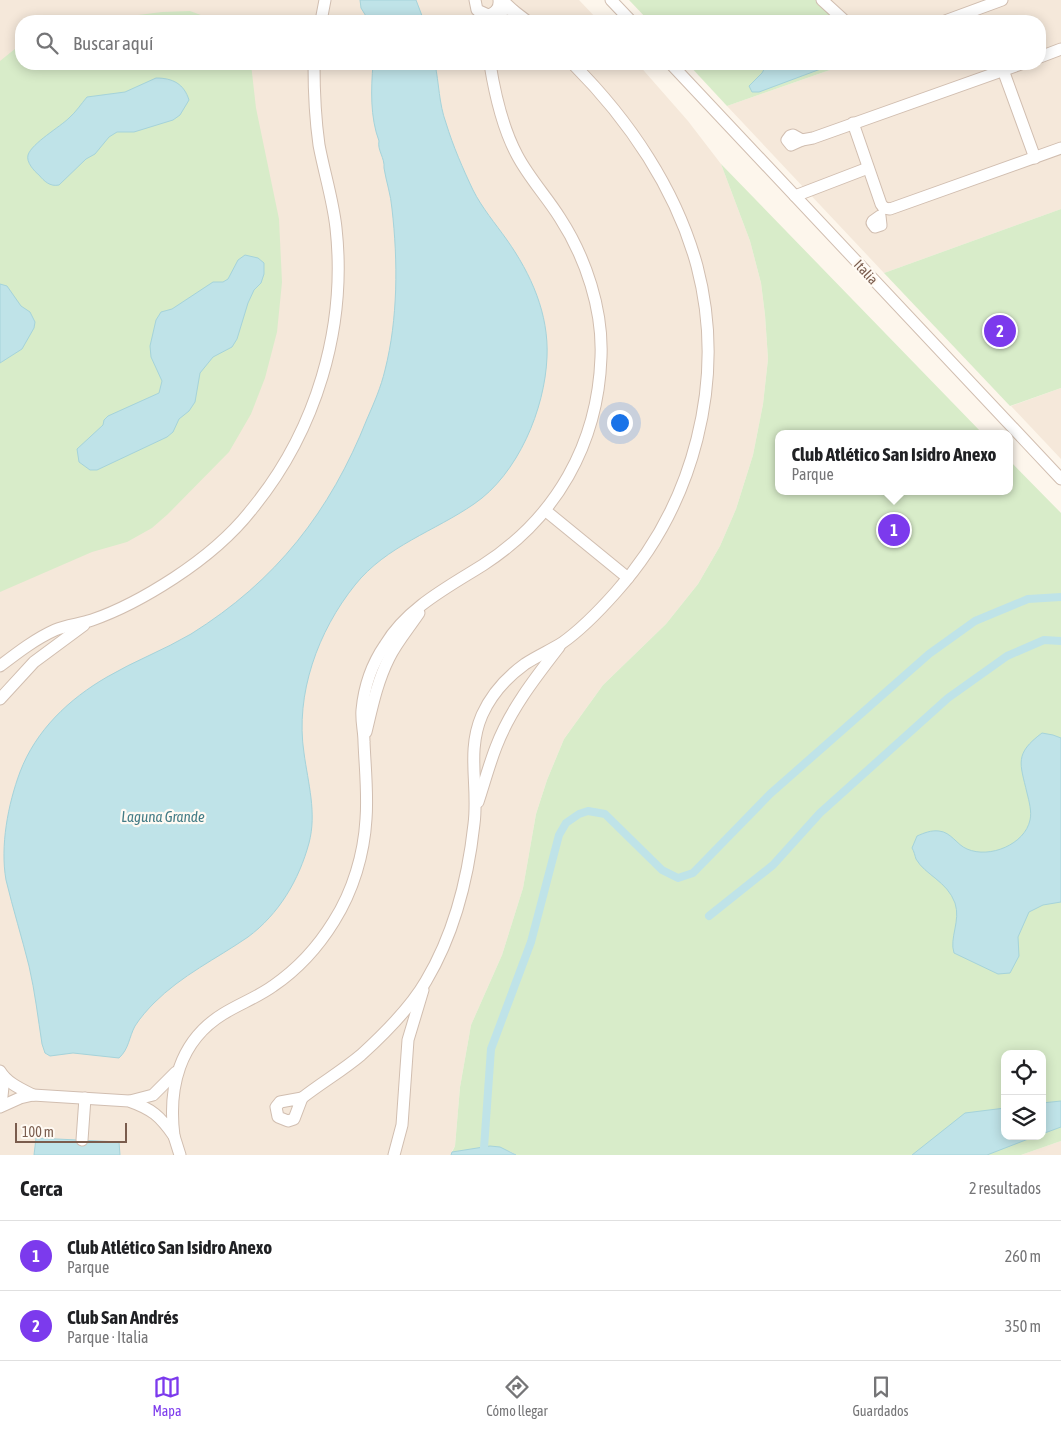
<!DOCTYPE html>
<html lang="es">
<meta charset="utf-8">
<style>
:root{--surface:#fff;--page:#f6f6f6;--text:#202124;--muted:#757577;--line:#e0e0e0;--accent:#7c3aed}
body{margin:0;font-family:"Asap Condensed",sans-serif;background:var(--page);color:var(--text)}
.controls{position:absolute;right:15px;bottom:15px;display:grid;overflow:hidden;border-radius:10px;box-shadow:0 2px 12px #0003}
.controls button{width:45px;height:45px;display:grid;place-items:center;padding:0;border:0;border-bottom:1px solid var(--line);background:var(--surface);color:var(--text);font:25px sans-serif}
.scale{position:absolute;left:15px;bottom:12px;width:112px;box-sizing:border-box;padding-left:5px;border:2px solid #7a5c4d;border-top:0;font-size:14px;line-height:18px;white-space:nowrap;color:#7a5c4d;-webkit-text-stroke:4px #fffaf3;paint-order:stroke}
.you{position:absolute;left:619px;top:422px;width:18px;height:18px;margin:-12px;border:4px solid #fff;border-radius:50%;background:#1a73e8;box-shadow:0 0 0 8px #1a73e833}
.badge{display:grid;place-items:center;width:32px;height:32px;border-radius:50%;background:var(--accent);color:#fff;font-size:16px;font-weight:700}
.pin{position:absolute;translate:-50% -50%;border:2px solid #fff;box-shadow:0 1px 5px #0006}
.popup{position:absolute;left:775px;top:430px;width:238px;height:65px;box-sizing:border-box;display:grid;place-content:center;border-radius:10px;background:var(--surface);filter:drop-shadow(0 1px 4px #0005);font-size:16px;white-space:nowrap;color:var(--muted)}
.popup b{font-size:19px;color:var(--text)}
.popup::after{content:'';position:absolute;left:50%;top:100%;margin-left:-10px;border:10px solid transparent;border-top-color:var(--surface)}
.list{margin:0;padding:0;list-style:none}
h2{display:flex;justify-content:space-between;align-items:center;height:65px;margin:0;padding:0 20px;font-size:21px}
h2 small{font-size:16px;font-weight:400;color:var(--muted)}
.list li{display:grid;grid-template-columns:32px 1fr auto;gap:15px;align-items:center;box-sizing:border-box;height:70px;padding:0 20px;border-top:1px solid var(--line)}
.list b{display:block;font-size:19px;white-space:nowrap}
.list p{margin:0;font-size:16px;white-space:nowrap;color:var(--muted)}
.list em{font-size:16px;font-style:normal;color:var(--muted)}
.icon{flex:none;width:28px;height:28px;fill:none;stroke:currentColor;stroke-width:2;stroke-linecap:round;stroke-linejoin:round}
.map{position:relative;flex:none;width:1061px;height:1155px;overflow:hidden}
.search{position:absolute;background:var(--surface);box-shadow:0 2px 12px #0003;left:15px;right:15px;top:15px;height:55px;display:flex;align-items:center;gap:12px;box-sizing:border-box;padding:0 18px;border-radius:20px;color:var(--muted);font-size:19px}
.sheet{height:205px;background:var(--surface)}
nav{display:flex;justify-content:space-around;align-items:center;box-sizing:border-box;height:70px;border-top:1px solid var(--line);background:var(--surface);font-size:14px;color:var(--muted)}
nav a{display:grid;justify-items:center;gap:2px}
nav .on{color:var(--accent)}
.map>svg:first-child{display:block}
.residential{fill:#f5e8da}
.green{fill:#d8ecc9;fill-rule:evenodd}
.water{fill:#bfe3e8;stroke:#a5d3da}
.lines{fill:none;stroke-linecap:round;stroke-linejoin:round}
.canal{stroke:#bfe3e8;stroke-width:8}
.minor-casing{stroke:#d1beb0;stroke-width:13}
.minor{stroke:#fff;stroke-width:11}
.labels{text-anchor:middle;stroke-width:4.5;stroke-linejoin:round;paint-order:stroke}
.street-label{font-size:14px;fill:#7a5c4d;stroke:#fffaf3}
.water-label{font-size:15px;font-style:italic;fill:#437c86;stroke:#fffaf3}
</style>
<div class="map">
<svg width="1061" height="1155" viewBox="0 0 1061 1155">
<rect width="100%" height="100%" fill="#fdf6ec"/>
<g class="residential">
<path d="M0,0H579L599,21H21V64H638L688,121L721,164L750,241L761,283L765,315L768,359L763,404L753,455L736,509L720,546L698,584L666,624L603,685L564,739L547,780L536,814L523,888L502,955L471,1025L460,1087L455,1146L452,1151L490,1146L516,1155H0Z"/>
<path d="M818,0H1061V209L884,273L727,106L847,64H1040V21H838Z"/>
<path d="M1061,388V459L1011,406Z"/>
<path d="M1061,1141V1155H1021Z"/>
</g>
<g class="green">
<path d="M629,0H818L838,21H649Z"/>
<path d="M190,11L217,21H90L162,12Z"/>
<path d="M21,44V64H251L256,108L279,219L282,282L277,332L265,378L251,414L229,452L168,514L152,528L127,542L92,552L0,592V61Z"/>
<path d="M688,64H847L727,106Z"/>
<path d="M721,164L983,434H779V491H1009V460L1061,513V1141L1021,1155H516C497,1142 473,1150 452,1152L455,1146L460,1087L471,1025L502,955L523,888L536,814L547,780L564,739L603,685L666,624L698,584L720,546L736,509L753,455L763,404L768,359L765,315L761,283L750,241ZM1005,1054H1042V1136H1005Z"/>
<path d="M1061,209V388L1010,406L884,273Z"/>
</g>
<g class="water">
<path d="M360,0H416L424,21H369L361,8Z"/>
<path d="M373,64H435C439,83 439,104 446,123C453,146 463,169 473,190C482,208 495,223 507,240C531,274 549,314 547,357C545,409 518,474 474,504C435,531 386,546 355,585C318,631 295,694 304,753C308,783 317,813 309,843C299,880 279,914 248,937C216,959 182,975 154,1003C148,1009 140,1018 135,1026C129,1037 129,1049 119,1058L73,1053L50,1056L45,1053L42,1044C38,1018 35,992 29,966C22,938 13,909 6,880C0,846 8,804 20,772C36,730 69,699 107,677C134,661 164,650 191,634C276,581 330,512 367,419C374,403 381,387 385,370C398,319 398,261 392,209C391,195 386,181 384,168C385,158 377,150 379,141C370,117 371,89 373,64Z"/>
<path d="M767,64H834L759,92H752L749,86L762,73Z"/>
<path d="M156,78C173,78 184,84 189,100L180,115L173,120L134,132H117L109,137L95,154L86,159L59,185C50,187 44,181 39,175C34,171 26,162 28,155C32,143 60,127 69,118C76,112 81,104 87,97L125,92Z"/>
<path d="M245,255L258,258L264,263V274L261,283L254,290L248,303L237,339L232,347L213,357L200,373L195,402L189,411L179,419L173,432L167,437L97,470H90L79,462L77,449L103,425L104,420L108,416L159,393L162,381L151,357L150,346L156,320L161,312L172,309L213,282H223L228,279L238,260Z"/>
<path d="M0,284L7,286L21,306L30,312L35,322L34,328L22,349L0,363Z"/>
<path d="M1042,733L1053,735L1061,738V902L1043,905L1029,912L1018,937L1019,956L1010,973L998,974L954,953C949,938 961,921 955,903C947,881 925,875 916,859C915,856 914,851 912,848L917,836C924,833 931,830 939,831C951,832 957,845 967,849C990,859 1025,844 1030,820C1032,812 1029,801 1027,793C1020,763 1014,754 1042,733Z"/>
<path d="M1061,1101V1127L1042,1134V1103Z"/>
<path d="M1005,1108V1136H1036L987,1155H912L965,1113Z"/>
<path d="M36,1138L119,1142L120,1155H34Z"/>
<path d="M490,1146L500,1147L516,1155H451L452,1152Z"/>
</g>
<g class="lines">
<g class="canal">
<path d="M709,916L773,865L820,813L948,698L1007,656L1044,640L1061,641"/>
<path d="M484,1148L491,1049L531,942L559,835L566,823L579,814L588,811L605,814L662,870L678,878L693,873L770,794L929,654L975,621L1028,599L1061,597"/>
</g>
<g class="minor-casing">
<g id="minor">
<path d="M475,0L477,10L488,15C496,13 500,8 499,0"/>
<path d="M611,0L631,21"/>
<path d="M822,0L845,21"/>
<path d="M496,11L508,9L514,11L502,0"/>
<path d="M514,11L527,21"/>
<path d="M321,21L325,0"/>
<path d="M945,21L1002,0"/>
<path d="M1040,57L1061,49"/>
<path d="M671,64L1061,479"/>
<path d="M1003,70L1035,158"/>
<path d="M853,123L881,204L884,208"/>
<path d="M793,135L802,140L791,145L787,140L790,136Z"/>
<path d="M802,140L813,138L1021,64"/>
<path d="M795,196L868,168"/>
<path d="M884,208L890,209L1061,148"/>
<path d="M880,216L881,225L875,227L872,223L873,221Z"/>
<path d="M546,511L628,578"/>
<path d="M0,666C17,653 35,639 55,630C66,625 80,624 92,620C121,610 148,595 174,578C203,559 231,536 252,509C316,431 347,328 336,228C333,200 324,172 319,145C315,117 314,91 314,64"/>
<path d="M0,699L34,662L84,625"/>
<path d="M366,732C372,707 377,682 389,658C397,642 409,628 419,613"/>
<path d="M478,802C484,784 489,765 496,747C510,710 535,678 559,647"/>
<path d="M0,1071C7,1083 21,1089 33,1095"/>
<path d="M0,1074L4,1077L1,1106"/>
<path d="M302,1098C321,1083 342,1071 361,1055C383,1035 411,1007 426,981C454,934 468,879 474,824C479,786 466,752 482,715C491,695 507,677 525,664C537,656 551,650 562,643C582,629 600,610 616,592C694,505 727,380 697,266C676,189 629,120 573,64"/>
<path d="M302,1098L294,1119L288,1121L278,1117L276,1107L280,1102Z"/>
<path d="M130,1101L153,1095L176,1072"/>
<path d="M0,1107L20,1098L33,1095L129,1101C152,1109 160,1116 174,1136C168,1088 179,1041 223,1014C239,1004 258,997 273,986C298,969 318,947 334,921C353,891 364,854 366,819C368,794 365,767 364,742C364,731 361,721 362,710C364,688 372,664 385,645C407,608 448,587 483,565C556,518 598,444 601,357C603,310 586,258 560,218C547,197 529,178 517,155C502,127 495,95 490,64"/>
<path d="M174,1136L180,1155"/>
<path d="M82,1140L85,1098"/>
<path d="M394,1155L402,1125L408,1040L423,990"/>
</g>
</g>
<use href="#minor" class="minor"/>
</g>
<g class="labels">
<g class="street-label">
<text transform="translate(866 272) rotate(47)" y="5">Italia</text>
</g>
<g class="water-label">
<text x="163" y="822">Laguna Grande</text>
</g>
</g>
</svg>
<div class="controls">
<button><svg class="icon" aria-label="locate" viewBox="0 0 24 24"><circle cx="12" cy="12" r="6"/><path d="M12 2v4M12 18v4M2 12h4M18 12h4"/></svg></button>
<button><svg class="icon" aria-label="layers" viewBox="0 0 24 24"><path d="M12 4l9 5-9 5-9-5zM3 14l9 5 9-5"/></svg></button>
</div>
<div class="scale">100 m</div>
<div class="you"></div>
<div class="pin badge" style="left:894px;top:530px">1</div>
<div class="popup"><b>Club Atlético San Isidro Anexo</b>Parque</div>
<div class="pin badge" style="left:1000px;top:331px">2</div>
<div class="search"><svg class="icon" aria-label="search" viewBox="0 0 24 24"><circle cx="10" cy="10" r="6"/><path d="M15 15l6 6"/></svg>Buscar aquí</div>
</div>
<section class="sheet">
<h2>Cerca<small>2 resultados</small></h2>
<ul class="list">
<li><span class="badge">1</span><div><b>Club Atlético San Isidro Anexo</b><p>Parque</p></div><em>260 m</em></li>
<li><span class="badge">2</span><div><b>Club San Andrés</b><p>Parque · Italia</p></div><em>350 m</em></li>
</ul>
</section>
<nav>
<a class="on"><svg class="icon" aria-label="map" viewBox="0 0 24 24"><path d="M3 6l6-2 6 2 6-2v14l-6 2-6-2-6 2zM9 4v14M15 6v14"/></svg>Mapa</a>
<a><svg class="icon" aria-label="directions" viewBox="0 0 24 24"><path d="M12 3l9 9-9 9-9-9zM9 14v-3h6M13 9l2 2-2 2"/></svg>Cómo llegar</a>
<a><svg class="icon" aria-label="saved" viewBox="0 0 24 24"><path d="M7 4h10v16l-5-4-5 4z"/></svg>Guardados</a>
</nav>
